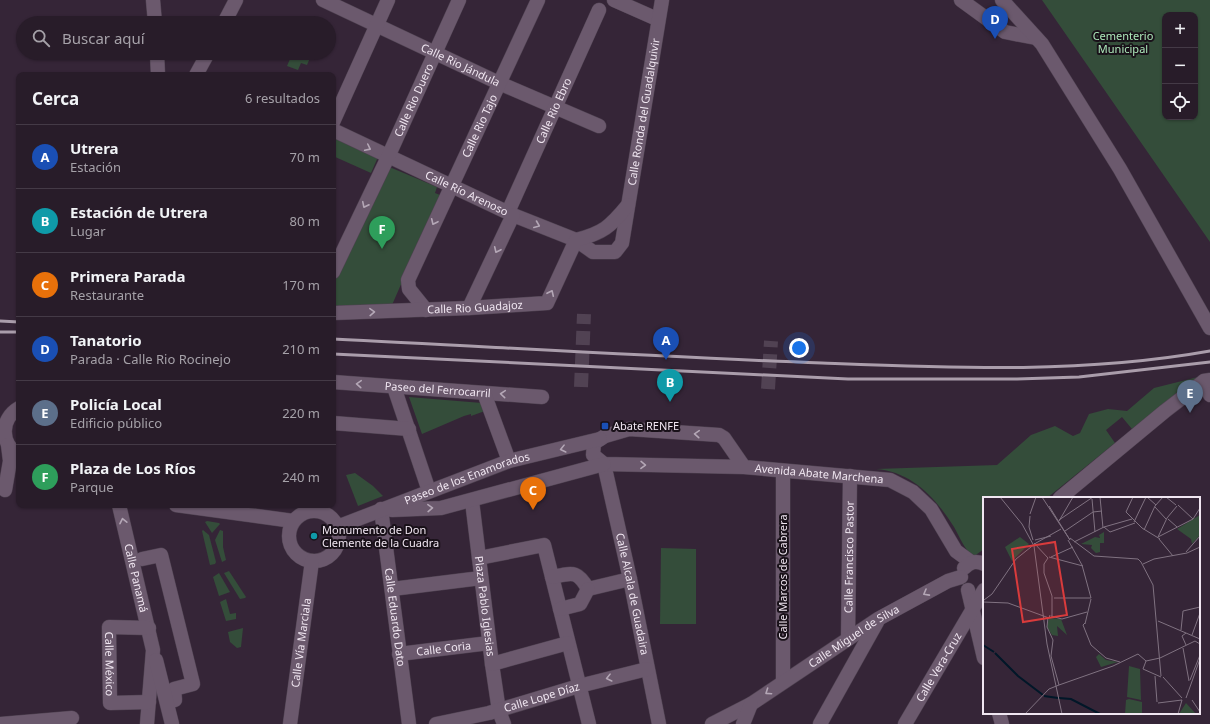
<!DOCTYPE html>
<html lang="es">
<meta charset="utf-8">
<style>
:root{--surface:#281c29;--page:#302531;--text:#f1f3f6;--muted:#a5a1a8;--line:#443a46;--accent:#d93025}
body{margin:0;font-family:"Noto Sans",sans-serif;background:var(--page);color:var(--text)}
.controls{position:absolute;right:12px;top:12px;display:grid;overflow:hidden;border-radius:8px;box-shadow:0 1px 3px #0004}
.controls button{width:36px;height:36px;display:grid;place-items:center;padding:0;border:0;border-bottom:1px solid var(--line);background:var(--surface);color:var(--text);font:20px sans-serif}
.you{position:absolute;left:799px;top:348px;width:14px;height:14px;margin:-10px;border:3px solid #fff;border-radius:50%;background:#1a73e8;box-shadow:0 0 0 6px #1a73e833}
.badge{display:grid;place-items:center;width:26px;height:26px;border-radius:50%;background:var(--accent);color:#fff;font-size:13px;font-weight:700}
.pin{position:absolute;translate:-50% -33px;filter:drop-shadow(0 1px 2px #0008)}
.pin::after{content:'';position:absolute;top:21px;width:14px;height:12px;background:inherit;clip-path:polygon(0 0,100% 0,50% 100%)}
.list{margin:0;padding:0;list-style:none}
h2{display:flex;justify-content:space-between;align-items:center;height:52px;margin:0;padding:0 16px;font-size:17px}
h2 small{font-size:13px;font-weight:400;color:var(--muted)}
.list li{display:grid;grid-template-columns:26px 1fr auto;gap:12px;align-items:center;box-sizing:border-box;height:64px;padding:0 16px;border-top:1px solid var(--line)}
.list b{display:block;font-size:15px;white-space:nowrap}
.list p{margin:0;font-size:13px;white-space:nowrap;color:var(--muted)}
.list em{font-size:13px;font-style:normal;color:var(--muted)}
.icon{flex:none;width:22px;height:22px;fill:none;stroke:currentColor;stroke-width:2;stroke-linecap:round;stroke-linejoin:round}
.map{position:relative;flex:none;width:1210px;height:724px;overflow:hidden}
.search{position:absolute;background:var(--surface);box-shadow:0 1px 3px #0004;left:16px;top:16px;width:320px;height:44px;display:flex;align-items:center;gap:10px;box-sizing:border-box;padding:0 14px;border-radius:22px;color:var(--muted);font-size:15px}
.panel{position:absolute;background:var(--surface);box-shadow:0 1px 3px #0004;left:16px;top:72px;width:320px;height:436px;border-radius:8px}
.map>svg:first-child{display:block}
.green{fill:#344d3a;fill-rule:evenodd}
.lines{fill:none;stroke-linecap:round;stroke-linejoin:round}
.minor-tunnel{stroke:#514253;stroke-width:14;stroke-dasharray:14 7;stroke-linecap:butt}
.minor-casing{stroke:#4f4251;stroke-width:15}
.minor{stroke:#6b596d;stroke-width:14}
.rail{stroke:#aa9dab;stroke-width:3}
.oneway{stroke:#b4a7b6}
.transit-dot{fill:#1a4fb4;stroke:#191119;stroke-width:1.5}
.culture-dot{fill:#0f9aa8;stroke:#191119;stroke-width:1.5}
.labels{text-anchor:middle;stroke-width:4;stroke-linejoin:round;paint-order:stroke}
.park-label{font-size:11px;fill:#ace7b9;stroke:#191119}
.street-label{font-size:11px;fill:#f0e6f1;stroke:#191119}
.poi-label{font-size:11px;fill:#f0e6f1;stroke:#191119;text-anchor:start}
.inset-river{fill:none;stroke:#011728;stroke-width:2}
.inset-road{fill:none;stroke:#807281;stroke-width:1}
.view{fill:#d93b3c;fill-opacity:0.15;stroke:#d93b3c;stroke-width:2}
.inset-edge{fill:none;stroke:#f0e6f1;stroke-width:2}
</style>
<div class="map">
<svg width="1210" height="724" viewBox="0 0 1210 724">
<rect width="100%" height="100%" fill="#352537"/>
<g class="green">
<path d="M1042,0H1210V242ZM1165,15H1195V117H1165Z"/>
<path d="M286,53H312L307,65L301,63L298,70L287,66L290,59L284,56Z"/>
<path d="M333,135L378,157L371,173L333,156Z"/>
<path d="M387,166L437,187L435,193L440,195L392,305L333,306V282Z"/>
<path d="M1198,377L1132,429L1122,417L1106,430L1115,443L1047,498H984V549L973,557C964,548 960,538 954,527C935,497 912,472 876,469L997,465L1031,435L1055,426L1073,436L1080,433L1089,414L1108,409L1127,411L1154,388Z"/>
<path d="M409,397L482,403L485,411L471,416V414L464,416L422,434Z"/>
<path d="M355,473L373,486L383,496L358,506L346,475Z"/>
<path d="M207,521L219,523L220,524L212,533L205,522Z"/>
<path d="M203,530L209,535L216,562L215,564L210,565L202,531Z"/>
<path d="M220,530L223,531V547L226,560L222,562L215,540Z"/>
<path d="M661,548L696,549V624H660Z"/>
<path d="M229,571L246,597L245,598L240,599L224,573Z"/>
<path d="M219,573L230,592L219,596L213,577Z"/>
<path d="M226,599L230,614L236,613V619L226,621L220,602Z"/>
<path d="M243,628L241,647L237,648L230,642L228,632Z"/>
</g>
<g class="lines">
<g class="minor-tunnel">
<path d="M581,387L584,314"/>
<path d="M768,389L771,341"/>
</g>
<g class="minor-casing">
<g id="minor">
<path d="M153,0L155,23"/>
<path id="s1" d="M323,0L499,83L599,126"/>
<path d="M614,0L657,19"/>
<path d="M961,0L1005,32L1036,38"/>
<path d="M1002,0L1042,44L1120,169L1210,328"/>
<path d="M224,23L236,0"/>
<path d="M157,53L158,75"/>
<path d="M196,75L208,53"/>
<path d="M333,122L388,0"/>
<path id="s2" d="M333,130L513,215L576,240L593,252H615L622,243L662,0"/>
<path id="s3" d="M508,212L599,10"/>
<path id="s4" d="M333,272L388,157L459,0"/>
<path d="M469,308L513,215"/>
<path id="s5" d="M426,310L409,289L408,280L538,0"/>
<path id="s6" d="M333,313L469,308L547,303L576,240C603,233 610,227 628,205"/>
<path d="M1204,381L1210,395"/>
<path id="s7" d="M333,382L542,397"/>
<path d="M394,387L429,491"/>
<path d="M484,393L509,461"/>
<path d="M19,408C0,419 0,444 19,455"/>
<path d="M333,423L409,429"/>
<path id="s8" d="M604,464L630,579L659,724"/>
<path id="s9" d="M744,467L724,438L719,435L629,429L605,436L594,443L593,455L604,464L744,467L890,480L913,492L931,509L956,551L971,562"/>
<path d="M783,471V682"/>
<path d="M5,490L10,461L8,445"/>
<path d="M1060,498L1165,411L1204,381L1210,380"/>
<path id="s10" d="M472,501L492,664L499,711L504,724"/>
<path id="s11" d="M119,505L153,650L147,724"/>
<path d="M176,505L293,521"/>
<path id="s12" d="M381,509L409,724"/>
<path d="M392,510L441,508L604,464"/>
<circle cx="314" cy="536" r="25"/>
<path id="s13" d="M337,527L509,461L600,439"/>
<path d="M479,558L544,545L589,724"/>
<path d="M142,559L161,555L193,684L174,689L175,700L167,702"/>
<path d="M964,568C970,562 976,560 984,564"/>
<path d="M552,577C573,573 577,570 588,589L630,579"/>
<path d="M392,589L481,578"/>
<path d="M968,590L984,658"/>
<path d="M560,609L580,604L588,589"/>
<path id="s14" d="M149,628L109,627L110,703L149,702"/>
<path id="s15" d="M848,639L850,476"/>
<path id="s16" d="M399,654L489,643"/>
<path d="M156,660L172,724"/>
<path d="M492,664L568,643"/>
<path d="M999,713L1002,724"/>
<path d="M1,724L72,718"/>
<path id="s17" d="M290,724L312,561"/>
<path id="s18" d="M436,724L489,713L579,686L647,669"/>
<path id="s19" d="M712,724L751,704L878,619L948,581L961,577"/>
<path d="M743,724L751,704"/>
<path d="M820,724L877,622"/>
<path id="s20" d="M905,724L984,590"/>
</g>
</g>
<use href="#minor" class="minor"/>
<g class="rail">
<path d="M0,321L19,322"/>
<path d="M0,332H19"/>
<path d="M333,339C496,347 659,357 822,363C952,368 1082,374 1210,351"/>
<path d="M333,354L848,379H1017L1079,377L1210,362"/>
</g>
</g>
<defs><path id="oneway-chevron" d="M-2-3.5L2.5 0L-2 3.5" fill="none" stroke-width="1.6" stroke-linecap="round" stroke-linejoin="round"/></defs>
<g class="oneway">
<use href="#oneway-chevron" transform="translate(368 148) rotate(26)"/>
<use href="#oneway-chevron" transform="translate(365 205) rotate(116)"/>
<use href="#oneway-chevron" transform="translate(434 222) rotate(115)"/>
<use href="#oneway-chevron" transform="translate(537 225) rotate(22)"/>
<use href="#oneway-chevron" transform="translate(497 250) rotate(115)"/>
<use href="#oneway-chevron" transform="translate(551 293) rotate(-65)"/>
<use href="#oneway-chevron" transform="translate(372 312) rotate(-2)"/>
<use href="#oneway-chevron" transform="translate(359 384) rotate(-176)"/>
<use href="#oneway-chevron" transform="translate(503 394) rotate(-175)"/>
<use href="#oneway-chevron" transform="translate(697 434) rotate(-176)"/>
<use href="#oneway-chevron" transform="translate(563 449) rotate(166)"/>
<use href="#oneway-chevron" transform="translate(643 465) rotate(1)"/>
<use href="#oneway-chevron" transform="translate(430 508) rotate(-2)"/>
<use href="#oneway-chevron" transform="translate(123 521) rotate(-102)"/>
<use href="#oneway-chevron" transform="translate(926 593) rotate(151)"/>
<use href="#oneway-chevron" transform="translate(609 678) rotate(166)"/>
<use href="#oneway-chevron" transform="translate(768 692) rotate(146)"/>
</g>
<rect class="transit-dot" x="601" y="422" width="8" height="8" rx="2"/>
<circle class="culture-dot" cx="314" cy="536" r="4"/>
<g class="labels">
<g class="park-label">
<text x="1123" y="40">Cementerio<tspan x="1123" dy="13">Municipal</tspan></text>
</g>
<g class="street-label">
<text dy="4" stroke="none"><textPath href="#s1" startOffset="152">Calle Rio Jándula</textPath></text>
<text dy="4" stroke="none"><textPath href="#s4" startOffset="190">Calle Rio Duero</textPath></text>
<text dy="4" stroke="none"><textPath href="#s3" startOffset="111">Calle Rio Ebro</textPath></text>
<text dy="4" stroke="none"><textPath href="#s2" startOffset="454">Calle Ronda del Guadalquivir</textPath></text>
<text dy="4" stroke="none"><textPath href="#s5" startOffset="206">Calle Rio Tajo</textPath></text>
<text dy="4" stroke="none"><textPath href="#s2" startOffset="148">Calle Río Arenoso</textPath></text>
<text dy="4" stroke="none"><textPath href="#s6" startOffset="142">Calle Rio Guadajoz</textPath></text>
<text dy="4" stroke="none"><textPath href="#s7" startOffset="105">Paseo del Ferrocarril</textPath></text>
<text dy="4" stroke="none"><textPath href="#s9" startOffset="411">Avenida Abate Marchena</textPath></text>
<text dy="4" stroke="none"><textPath href="#s13" startOffset="139">Paseo de los Enamorados</textPath></text>
<text dy="4" stroke="none"><textPath href="#s15" startOffset="82">Calle Francisco Pastor</textPath></text>
<text transform="translate(783 577) rotate(-90)" y="4">Calle Marcos de Cabrera</text>
<text dy="4" stroke="none"><textPath href="#s11" startOffset="75">Calle Panamá</textPath></text>
<text dy="4" stroke="none"><textPath href="#s8" startOffset="133">Calle Alcala de Guadaira</textPath></text>
<text dy="4" stroke="none"><textPath href="#s10" startOffset="106">Plaza Pablo Iglesias</textPath></text>
<text dy="4" stroke="none"><textPath href="#s12" startOffset="109">Calle Eduardo Dato</textPath></text>
<text dy="4" stroke="none"><textPath href="#s19" startOffset="167">Calle Miguel de Silva</textPath></text>
<text dy="4" stroke="none"><textPath href="#s17" startOffset="82">Calle Vía Marciala</textPath></text>
<text dy="4" stroke="none"><textPath href="#s16" startOffset="45">Calle Coria</textPath></text>
<text dy="4" stroke="none"><textPath href="#s14" startOffset="77">Calle México</textPath></text>
<text dy="4" stroke="none"><textPath href="#s20" startOffset="66">Calle Vera-Cruz</textPath></text>
<text dy="4" stroke="none"><textPath href="#s18" startOffset="109">Calle Lope Díaz</textPath></text>
</g>
<g class="poi-label">
<text x="613" y="430">Abate RENFE</text>
<text x="322" y="534">Monumento de Don<tspan x="322" dy="13">Clemente de la Cuadra</tspan></text>
</g>
</g>
<g transform="translate(983 497)">
<rect width="217" height="217" fill="#352537"/>
<path d="M217,18V38L209,47L208,42L194,32ZM121,35V46H117V55L113,56L108,51L109,48L98,47L112,40L117,41L116,38ZM37,40L46,47L29,64L22,50ZM66,121L78,122L84,138L74,129L75,139L69,138L64,130ZM116,157L123,163L135,165L118,170L113,160ZM146,169L157,172L158,203L144,200ZM146,202L159,205V217H142L143,203ZM203,206L213,217H196Z" fill="#344d3a"/>
<path class="inset-river" d="M0,148L11,155M12,156L35,179L60,198M61,199L75,201M76,201L88,202L117,217"/>
<path class="inset-road" d="M17,0L39,27L51,49L64,147L79,217M59,0L87,43L66,9M117,0L120,31M150,0L143,15L159,31L177,42M164,0L173,8M183,0L193,8M109,2L112,35M195,8L210,22M172,10L183,22M47,17L53,0M47,19L46,30L50,43M184,21L194,9M185,22L194,30M76,23L110,0M76,24L90,0M151,25L163,0M121,30L127,35L152,26M161,33L172,9L180,0M82,34L110,15L119,14M175,40L210,22L217,11M175,40L184,21M87,41L111,59L155,62L158,65M176,42L190,59M52,43L68,39M85,43L99,68L108,101M91,45L121,30L149,22M51,46L65,61M203,55L217,39M66,60L100,69M68,60L90,50M65,61L61,67V76L69,99M158,65L170,88L178,179M160,67L171,62L204,56L217,50M69,99V119M71,101H108M1,103L9,97L33,62L53,46L78,32M0,105L25,106L66,121L67,118M68,119L79,122L104,115M65,120L64,130L70,143L68,159L76,188L130,169L155,157L163,164M175,124L217,142M102,126L100,128L108,148L123,161L137,165M102,127L108,102M198,133L200,114L217,110M203,136L199,139L203,148M209,138L217,116M200,151L206,184M163,164L177,161L212,144L217,147M163,164L160,172L178,180M172,179L174,205M180,180L199,201M207,183L217,158M203,201L217,162M209,203L217,215M175,206L199,203M42,217L66,192L76,188M195,217L199,203"/>
<path class="view" d="M72,45L84,118L40,125L29,52Z"/>
<rect width="217" height="217" class="inset-edge"/>
</g>
</svg>
<div class="controls">
<button>+</button>
<button>−</button>
<button><svg class="icon" aria-label="locate" viewBox="0 0 24 24"><circle cx="12" cy="12" r="6"/><path d="M12 2v4M12 18v4M2 12h4M18 12h4"/></svg></button>
</div>
<div class="you"></div>
<div class="pin badge" style="left:666px;top:360px;background:#1a4fb4">A</div>
<div class="pin badge" style="left:670px;top:402px;background:#0f9aa8">B</div>
<div class="pin badge" style="left:533px;top:510px;background:#e8710a">C</div>
<div class="pin badge" style="left:995px;top:39px;background:#1a4fb4">D</div>
<div class="pin badge" style="left:1190px;top:413px;background:#5c6f8a">E</div>
<div class="pin badge" style="left:382px;top:249px;background:#2e9e5b">F</div>
<div class="search"><svg class="icon" aria-label="search" viewBox="0 0 24 24"><circle cx="10" cy="10" r="6"/><path d="M15 15l6 6"/></svg>Buscar aquí</div>
<section class="panel">
<h2>Cerca<small>6 resultados</small></h2>
<ul class="list">
<li><span class="badge" style="background:#1a4fb4">A</span><div><b>Utrera</b><p>Estación</p></div><em>70 m</em></li>
<li><span class="badge" style="background:#0f9aa8">B</span><div><b>Estación de Utrera</b><p>Lugar</p></div><em>80 m</em></li>
<li><span class="badge" style="background:#e8710a">C</span><div><b>Primera Parada</b><p>Restaurante</p></div><em>170 m</em></li>
<li><span class="badge" style="background:#1a4fb4">D</span><div><b>Tanatorio</b><p>Parada · Calle Rio Rocinejo</p></div><em>210 m</em></li>
<li><span class="badge" style="background:#5c6f8a">E</span><div><b>Policía Local</b><p>Edificio público</p></div><em>220 m</em></li>
<li><span class="badge" style="background:#2e9e5b">F</span><div><b>Plaza de Los Ríos</b><p>Parque</p></div><em>240 m</em></li>
</ul>
</section>
</div>
